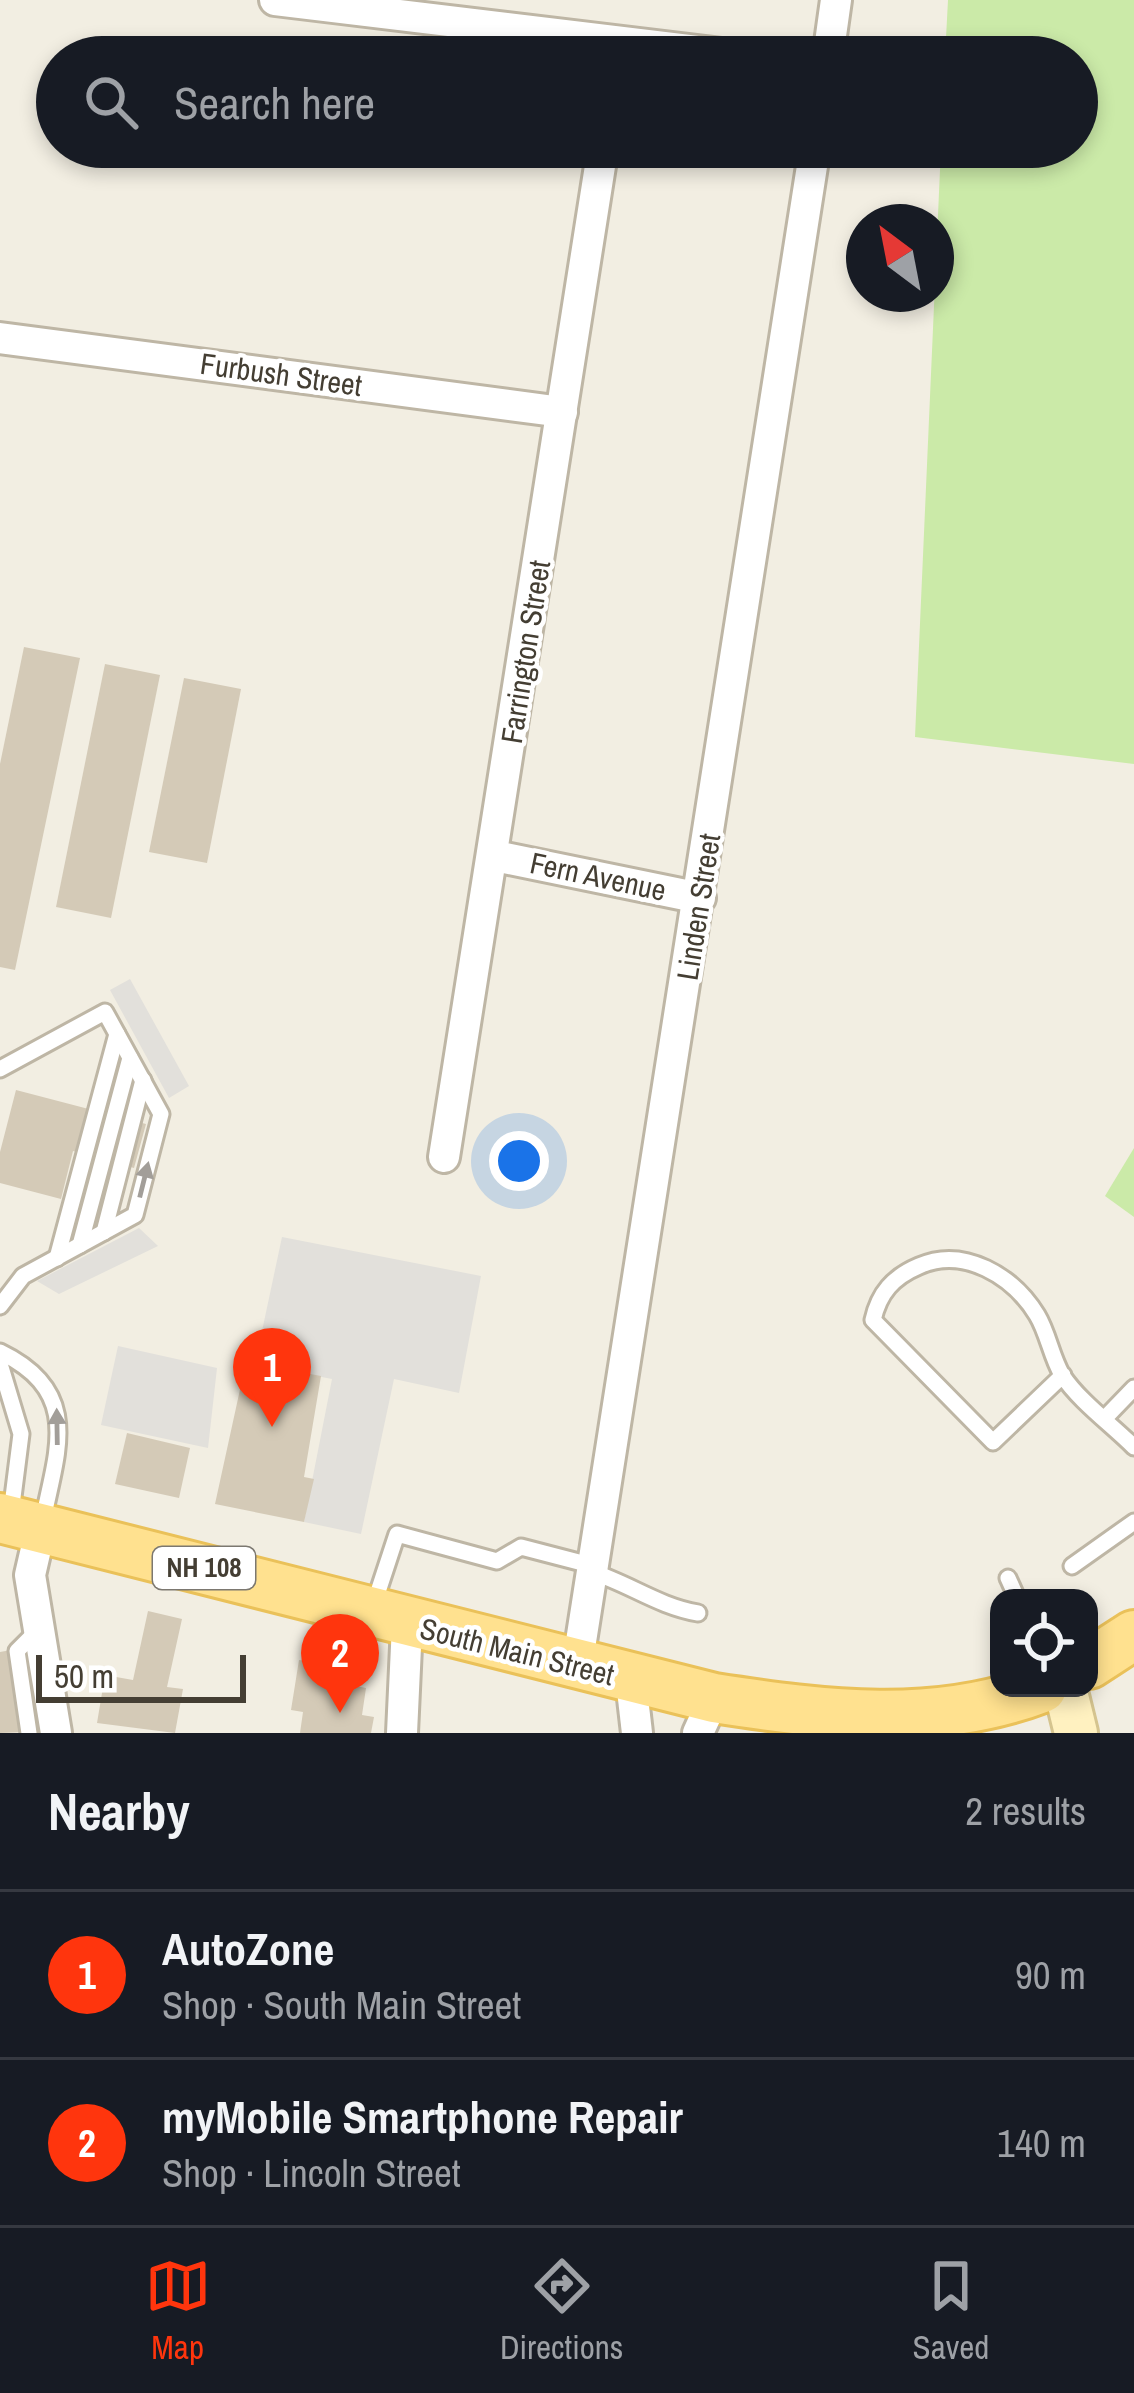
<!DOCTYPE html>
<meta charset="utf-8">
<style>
:root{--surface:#171b24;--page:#20242c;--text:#f1f3f6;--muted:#9ea1a6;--line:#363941;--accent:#ff350d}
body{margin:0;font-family:"Archivo Narrow",sans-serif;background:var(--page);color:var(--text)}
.controls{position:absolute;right:36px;bottom:36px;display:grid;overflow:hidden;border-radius:24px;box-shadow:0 6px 18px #0003}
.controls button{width:108px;height:108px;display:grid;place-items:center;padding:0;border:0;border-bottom:3px solid var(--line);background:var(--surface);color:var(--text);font:60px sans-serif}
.compass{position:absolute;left:846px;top:204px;width:108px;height:108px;border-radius:50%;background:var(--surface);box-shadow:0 6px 18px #0003;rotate:328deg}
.scale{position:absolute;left:36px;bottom:30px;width:210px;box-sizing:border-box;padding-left:12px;border:6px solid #443e33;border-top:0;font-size:33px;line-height:42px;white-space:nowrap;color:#443e33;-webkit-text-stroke:9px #fff;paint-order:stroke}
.you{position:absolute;left:519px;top:1161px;width:42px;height:42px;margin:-30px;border:9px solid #fff;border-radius:50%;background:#1a73e8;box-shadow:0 0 0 18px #1a73e833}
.badge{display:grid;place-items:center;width:78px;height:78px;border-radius:50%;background:var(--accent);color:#fff;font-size:39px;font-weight:700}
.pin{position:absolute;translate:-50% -99px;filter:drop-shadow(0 3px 6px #0008)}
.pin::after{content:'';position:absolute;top:63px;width:42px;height:36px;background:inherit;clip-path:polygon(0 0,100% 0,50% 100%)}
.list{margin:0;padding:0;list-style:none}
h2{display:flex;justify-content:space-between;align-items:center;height:156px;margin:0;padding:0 48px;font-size:51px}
h2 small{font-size:39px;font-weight:400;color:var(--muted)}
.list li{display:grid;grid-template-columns:78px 1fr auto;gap:36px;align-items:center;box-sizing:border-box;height:168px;padding:0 48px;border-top:3px solid var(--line)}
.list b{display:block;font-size:45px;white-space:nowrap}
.list p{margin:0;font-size:39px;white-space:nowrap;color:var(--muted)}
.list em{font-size:39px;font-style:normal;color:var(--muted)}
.icon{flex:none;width:66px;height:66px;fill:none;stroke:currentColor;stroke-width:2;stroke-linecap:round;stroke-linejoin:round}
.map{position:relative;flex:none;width:1134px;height:1733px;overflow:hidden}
.search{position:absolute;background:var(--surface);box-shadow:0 6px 18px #0003;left:36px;right:36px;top:36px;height:132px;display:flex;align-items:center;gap:30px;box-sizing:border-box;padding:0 42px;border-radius:66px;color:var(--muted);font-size:45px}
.sheet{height:492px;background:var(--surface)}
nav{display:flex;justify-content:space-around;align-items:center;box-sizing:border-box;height:168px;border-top:3px solid var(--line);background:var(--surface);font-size:33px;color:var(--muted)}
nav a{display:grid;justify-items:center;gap:6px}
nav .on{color:var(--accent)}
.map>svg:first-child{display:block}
.green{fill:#cbeaa8}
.parking{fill:#e2e0db}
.building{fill:#d4cab7}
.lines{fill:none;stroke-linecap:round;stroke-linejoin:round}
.lane-casing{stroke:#beb6a5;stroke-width:21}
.street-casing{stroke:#beb6a5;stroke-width:36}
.secondary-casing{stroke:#d5c48f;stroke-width:48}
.primary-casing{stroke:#eac159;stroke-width:54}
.lane{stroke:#fff;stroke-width:15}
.street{stroke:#fff;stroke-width:30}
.secondary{stroke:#fff1c0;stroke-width:42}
.primary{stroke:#ffe18f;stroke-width:48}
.oneway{fill:#a29e99}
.labels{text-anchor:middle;stroke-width:9;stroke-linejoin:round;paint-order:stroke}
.shield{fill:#fff;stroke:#7c7870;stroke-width:3}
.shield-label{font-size:27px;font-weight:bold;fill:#443e33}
.street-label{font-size:30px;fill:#443e33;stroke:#fff}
</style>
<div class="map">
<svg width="1134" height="1733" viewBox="0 0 1134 1733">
<rect width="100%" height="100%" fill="#f2eee2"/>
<g class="green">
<path d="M948,0H1134V764L915,737L941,147H1077V57H945Z"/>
<path d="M1134,1148V1217L1105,1196Z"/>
</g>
<g class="parking">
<path d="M130,979L189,1086L169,1098L110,990Z"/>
<path d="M139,1228L158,1246L59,1294L37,1281Z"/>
<path d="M282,1237L481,1276L459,1393L394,1379L361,1534L304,1522L332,1379L255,1364Z"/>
<path d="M118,1346L217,1368L208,1448L101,1425Z"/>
</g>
<g class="building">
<path d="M24,647L80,658L15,970L0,967V764Z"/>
<path d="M105,664L160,675L111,918L56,907Z"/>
<path d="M184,678L241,689L207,863L149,852Z"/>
<path d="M16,1090L146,1124L134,1168L73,1151L61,1199L0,1183V1152Z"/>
<path d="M246,1362L321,1376L304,1477L314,1479L304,1522L215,1504Z"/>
<path d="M127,1433L190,1448L179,1498L115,1484Z"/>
<path d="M148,1611L182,1619L167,1687L183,1689L175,1733L97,1723L105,1675L133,1680Z"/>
<path d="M11,1650L26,1732L0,1733V1652Z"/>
<path d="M299,1660L328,1665L326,1680L366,1688L362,1715L374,1717L371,1733H300L303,1712L291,1710Z"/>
</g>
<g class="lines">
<g class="lane-casing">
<g id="lane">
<path d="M0,1069L105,1012L161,1114L135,1215L23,1276L0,1306"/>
<path d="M104,1232L143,1080"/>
<path d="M80,1245L130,1058"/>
<path d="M57,1258L117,1034"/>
<path d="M0,1352C83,1392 57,1450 42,1524"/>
<path d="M0,1364L21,1434L11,1513"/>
<path d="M1063,1375L993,1442L873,1320C879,1293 893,1277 919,1266C964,1246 1013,1276 1037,1315C1048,1333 1051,1356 1062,1375C1079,1401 1112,1425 1134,1447"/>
<path d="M1105,1418L1134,1388"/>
<path d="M1072,1566L1134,1522"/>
<path d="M592,1572C630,1584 658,1606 698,1613"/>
<path d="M1008,1578L1017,1598"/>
<path d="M374,1604L397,1534L497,1561L521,1547L594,1566"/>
<path d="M29,1733L17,1651L38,1630"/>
</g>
</g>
<g class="street-casing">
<g id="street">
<path d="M275,0L747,57"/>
<path d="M828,57L836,0"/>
<path d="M0,338L562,412"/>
<path d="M495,856L700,898"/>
<path d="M444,1157L603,147"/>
<path d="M41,1527L30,1575L56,1733"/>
<path d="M577,1667L815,147"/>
<path d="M631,1681L637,1733"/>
<path d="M402,1733L407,1625"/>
<path d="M698,1733L714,1698"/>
</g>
</g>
<g class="secondary-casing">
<path id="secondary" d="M1065,1688L1076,1733"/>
</g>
<g class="primary-casing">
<g id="primary">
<path d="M0,1518L714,1698C825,1715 935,1729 1042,1688"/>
<path d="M1089,1664L1134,1635"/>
</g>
</g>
<use href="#lane" class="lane"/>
<use href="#street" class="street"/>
<use href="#secondary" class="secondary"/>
<use href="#primary" class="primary"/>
</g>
<defs><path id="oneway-solid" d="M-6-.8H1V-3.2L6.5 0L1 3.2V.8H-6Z" transform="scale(3)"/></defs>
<g class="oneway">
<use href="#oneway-solid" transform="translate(144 1180) rotate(-76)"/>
<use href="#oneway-solid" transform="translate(57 1427) rotate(-91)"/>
</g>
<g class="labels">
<rect class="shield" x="153" y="1547" width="102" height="42" rx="9"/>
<g class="shield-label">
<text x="204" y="1577">NH 108</text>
</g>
<g class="street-label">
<text transform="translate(281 375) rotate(8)" y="10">Furbush Street</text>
<text transform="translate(526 652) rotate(-81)" y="10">Farrington Street</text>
<text transform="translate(598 877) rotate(12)" y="10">Fern Avenue</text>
<text transform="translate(699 907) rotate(-81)" y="10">Linden Street</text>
<text transform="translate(517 1652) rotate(14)" y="10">South Main Street</text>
</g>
</g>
</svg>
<div class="controls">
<button><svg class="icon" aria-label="locate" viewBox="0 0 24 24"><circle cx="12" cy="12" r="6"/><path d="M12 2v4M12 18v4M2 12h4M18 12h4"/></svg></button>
</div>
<svg class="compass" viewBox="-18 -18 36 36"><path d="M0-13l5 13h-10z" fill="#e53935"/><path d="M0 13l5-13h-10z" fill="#9ea1a6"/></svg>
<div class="scale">50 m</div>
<div class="you"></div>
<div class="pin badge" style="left:272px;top:1427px">1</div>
<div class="pin badge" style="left:340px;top:1713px">2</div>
<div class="search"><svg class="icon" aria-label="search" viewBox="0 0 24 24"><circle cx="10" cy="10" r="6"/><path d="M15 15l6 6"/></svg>Search here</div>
</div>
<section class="sheet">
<h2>Nearby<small>2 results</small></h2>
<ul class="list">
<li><span class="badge">1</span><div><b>AutoZone</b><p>Shop · South Main Street</p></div><em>90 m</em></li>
<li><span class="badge">2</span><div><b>myMobile Smartphone Repair</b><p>Shop · Lincoln Street</p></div><em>140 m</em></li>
</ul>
</section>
<nav>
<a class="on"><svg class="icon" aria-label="map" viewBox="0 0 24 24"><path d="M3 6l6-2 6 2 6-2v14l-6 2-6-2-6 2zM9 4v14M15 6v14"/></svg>Map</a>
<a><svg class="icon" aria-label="directions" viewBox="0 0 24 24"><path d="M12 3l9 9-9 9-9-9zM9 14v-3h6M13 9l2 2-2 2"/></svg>Directions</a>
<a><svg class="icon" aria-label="saved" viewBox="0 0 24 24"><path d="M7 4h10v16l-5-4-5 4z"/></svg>Saved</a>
</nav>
